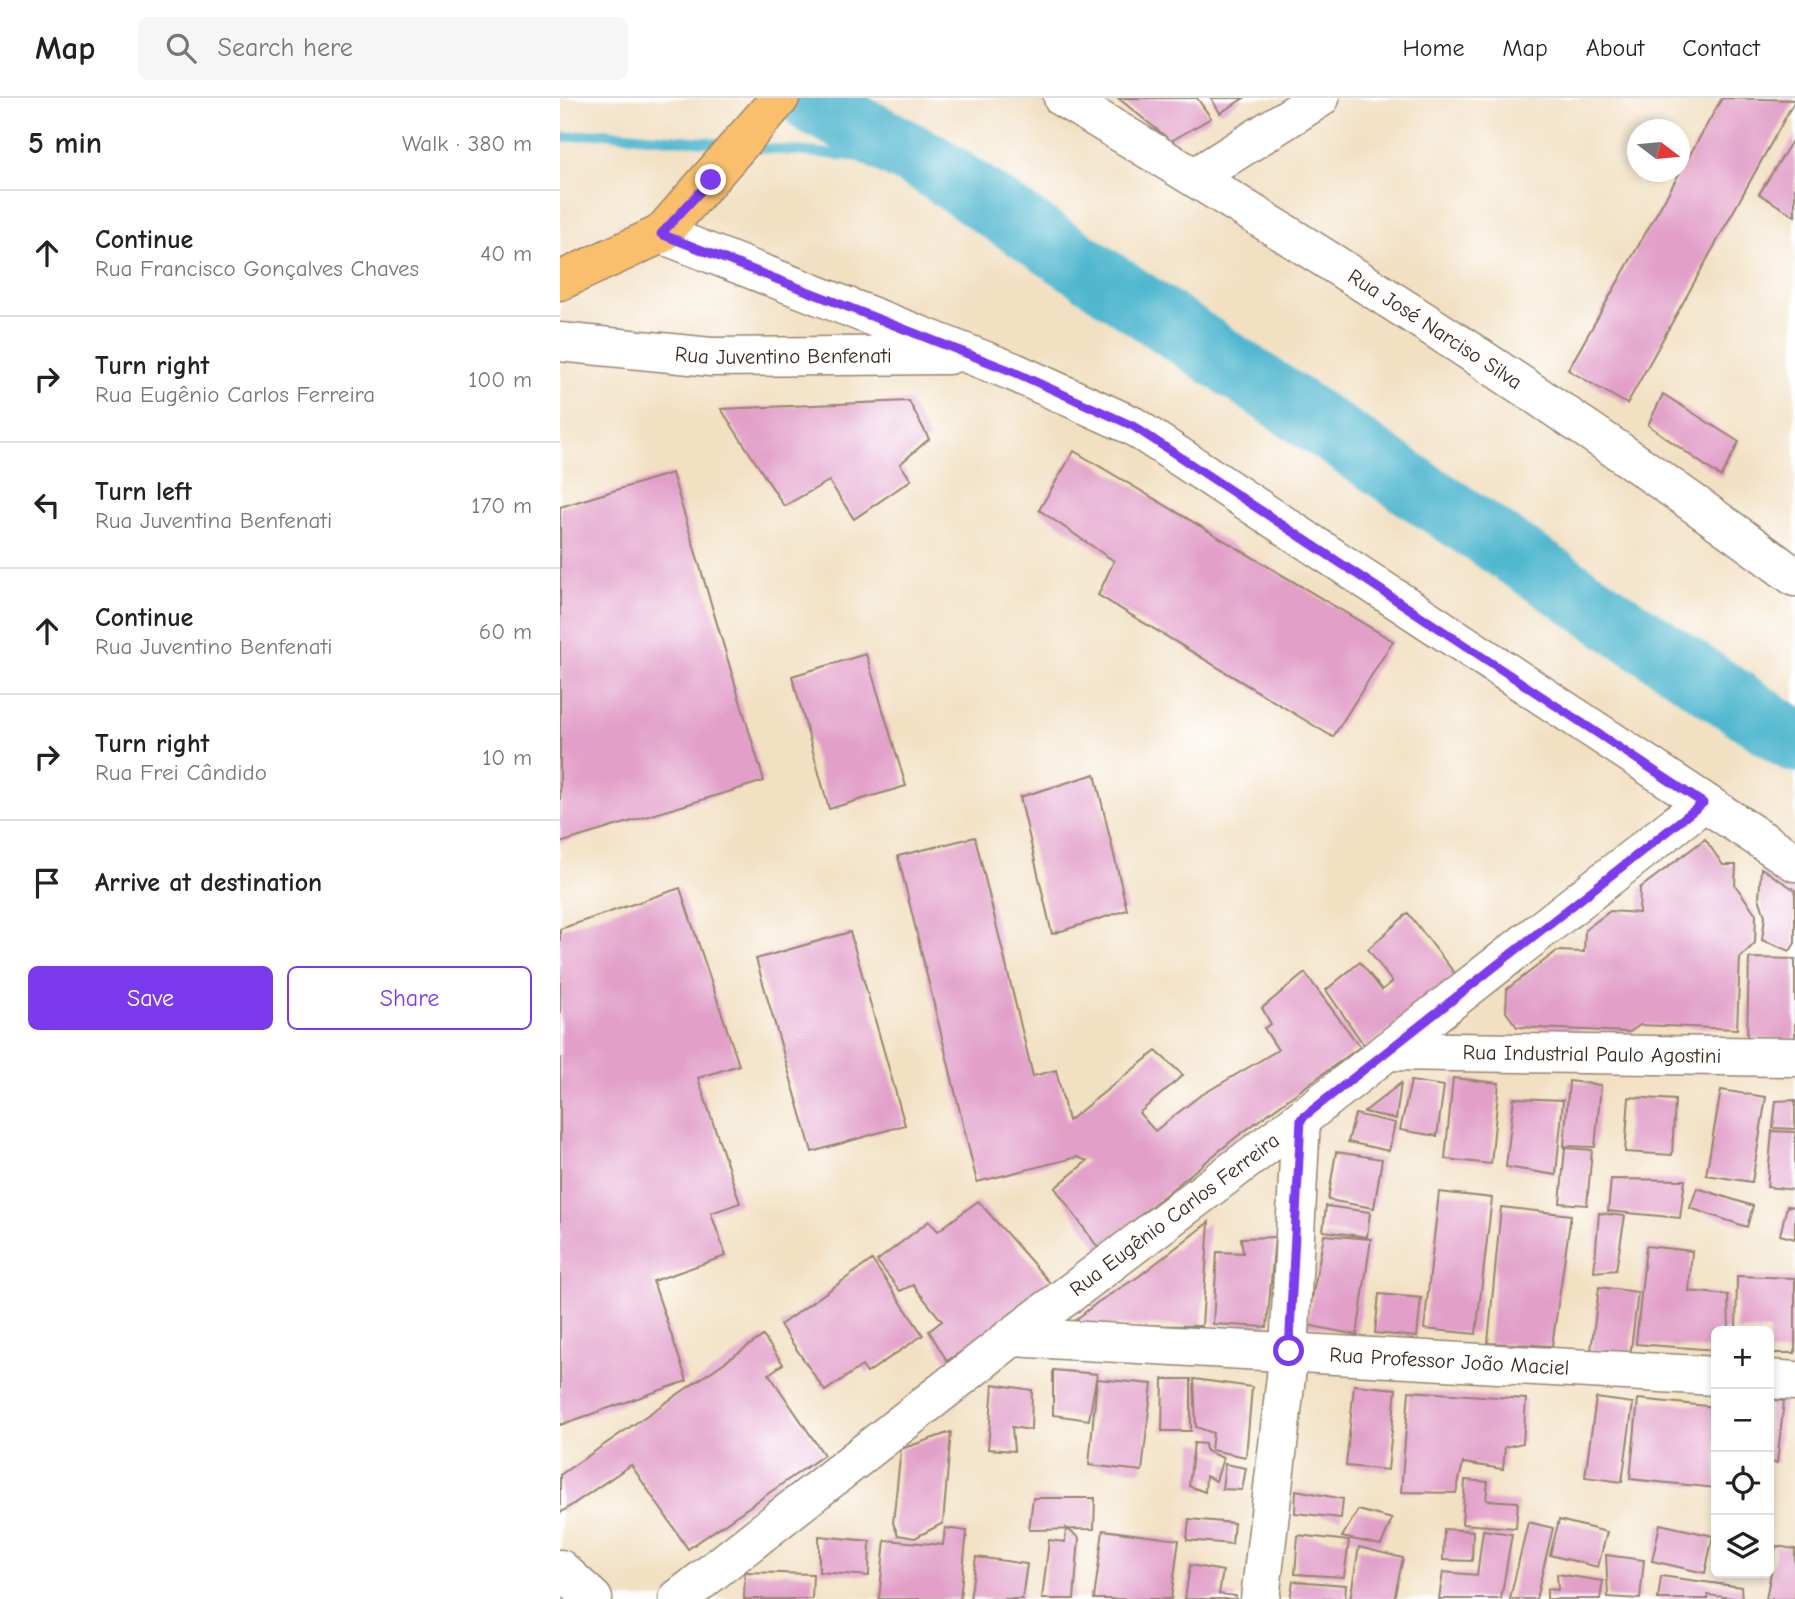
<!DOCTYPE html>
<meta charset="utf-8">
<style>
:root{--surface:#fff;--page:#f6f6f6;--text:#222;--muted:#767676;--line:#e0e0e0;--accent:#7c3aed}
body{margin:0;font-family:"Comic Neue",sans-serif;background:var(--page);color:var(--text)}
.controls{position:absolute;right:21px;bottom:21px;display:grid;overflow:hidden;border-radius:10px;box-shadow:0 4px 10px #0003}
.controls button{width:63px;height:63px;display:grid;place-items:center;padding:0;border:0;border-bottom:2px solid var(--line);background:var(--surface);color:var(--text);font:35px sans-serif}
.compass{position:absolute;left:1067px;top:21px;width:63px;height:63px;border-radius:50%;background:var(--surface);box-shadow:0 4px 10px #0003;rotate:106deg}
.stop{position:absolute;width:21px;height:21px;margin:-16px;border:5px solid #7c3aed;border-radius:50%;background:#fff}
.stop.end{background:#7c3aed;border-color:#fff;box-shadow:0 2px 7px #0008}
.list{margin:0;padding:0;list-style:none}
h2{display:flex;justify-content:space-between;align-items:center;height:91px;margin:0;padding:0 28px;font-size:30px}
h2 small{font-size:23px;font-weight:400;color:var(--muted)}
.list li{display:grid;grid-template-columns:46px 1fr auto;gap:21px;align-items:center;box-sizing:border-box;height:126px;padding:0 28px;border-top:2px solid var(--line)}
.list b{display:block;font-size:26px;white-space:nowrap}
.list p{margin:0;font-size:23px;white-space:nowrap;color:var(--muted)}
.list em{font-size:23px;font-style:normal;color:var(--muted)}
.actions{display:flex;gap:14px;padding:21px 28px}
.actions a{flex:1;padding:16px 0;border:2px solid var(--accent);border-radius:10px;text-align:center;font-size:24px;color:var(--accent)}
.actions .main{background:var(--accent);color:#fff}
.icon{flex:none;width:38px;height:38px;fill:none;stroke:currentColor;stroke-width:2;stroke-linecap:round;stroke-linejoin:round}
.map{position:relative;flex:none;width:1235px;height:1501px;overflow:hidden}
header{display:flex;align-items:center;gap:42px;box-sizing:border-box;height:98px;padding:0 35px;background:var(--surface);border-bottom:2px solid var(--line)}
header strong{font-size:33px}
nav{display:flex;gap:38px;margin-inline-start:auto;font-size:24px}
.search{width:490px;height:63px;background:var(--page);display:flex;align-items:center;gap:18px;box-sizing:border-box;padding:0 24px;border-radius:10px;color:var(--muted);font-size:26px}
main{display:flex}
aside{flex:1;background:var(--surface)}
.map>svg:first-child{display:block}
.lines{fill:none;stroke-linecap:round;stroke-linejoin:round}
.stream{stroke:#51b7cf;stroke-width:10}
.river{stroke:#51b7cf;stroke-width:63}
.building{fill:#e2a0c9}
.minor-casing{stroke:#968570;stroke-width:41}
.primary-casing{stroke:#968570;stroke-width:41}
.minor{stroke:#fff;stroke-width:38}
.primary{stroke:#f9bf6d;stroke-width:38}
.route{stroke:#7c3aed;stroke-width:9}
.labels{text-anchor:middle;stroke-width:7;stroke-linejoin:round;paint-order:stroke}
.street-label{font-size:21px;fill:#3b2a1e;stroke:#fff}
</style>
<header>
<strong>Map</strong>
<div class="search"><svg class="icon" aria-label="search" viewBox="0 0 24 24"><circle cx="10" cy="10" r="6"/><path d="M15 15l6 6"/></svg>Search here</div>
<nav><a>Home</a><a>Map</a><a>About</a><a>Contact</a></nav>
</header>
<main>
<aside>
<h2>5 min<small>Walk · 380 m</small></h2>
<ul class="list">
<li><svg class="icon" aria-label="ahead" viewBox="0 0 24 24"><path d="M12 20V5M6 11l6-6 6 6"/></svg><div><b>Continue</b><p>Rua Francisco Gonçalves Chaves</p></div><em>40 m</em></li>
<li><svg class="icon" aria-label="right" viewBox="0 0 24 24"><path d="M7 20v-9h11M14 6l5 5-5 5"/></svg><div><b>Turn right</b><p>Rua Eugênio Carlos Ferreira</p></div><em>100 m</em></li>
<li><svg class="icon" aria-label="left" viewBox="0 0 24 24"><path d="M17 20v-9H6M10 6l-5 5 5 5"/></svg><div><b>Turn left</b><p>Rua Juventina Benfenati</p></div><em>170 m</em></li>
<li><svg class="icon" aria-label="ahead" viewBox="0 0 24 24"><path d="M12 20V5M6 11l6-6 6 6"/></svg><div><b>Continue</b><p>Rua Juventino Benfenati</p></div><em>60 m</em></li>
<li><svg class="icon" aria-label="right" viewBox="0 0 24 24"><path d="M7 20v-9h11M14 6l5 5-5 5"/></svg><div><b>Turn right</b><p>Rua Frei Cândido</p></div><em>10 m</em></li>
<li><svg class="icon" aria-label="arrive" viewBox="0 0 24 24"><path d="M6 21V4h12l-3 4 3 4H6"/></svg><div><b>Arrive at destination</b></div></li>
</ul>
<div class="actions"><a class="main">Save</a><a>Share</a></div>
</aside>
<div class="map">
<svg width="1235" height="1501" viewBox="0 0 1235 1501">
<rect width="100%" height="100%" fill="#fff"/>
<filter id="ink" filterUnits="userSpaceOnUse"><feTurbulence type="fractalNoise" baseFrequency=".0143" numOctaves="2"/><feDisplacementMap in="SourceGraphic" scale="14" xChannelSelector="R" yChannelSelector="G"/><feConvolveMatrix kernelMatrix="1 2 1 2 8 2 1 2 1" color-interpolation-filters="sRGB"/></filter>
<filter id="wash" filterUnits="userSpaceOnUse"><feTurbulence type="fractalNoise" baseFrequency=".00686" numOctaves="4" result="noise"/><feDisplacementMap in="SourceGraphic" scale="28" xChannelSelector="R" yChannelSelector="G"/><feGaussianBlur stdDeviation="1.57" result="paint"/><feColorMatrix in="noise" values="0 0 0 0 0 0 0 0 0 0 0 0 0 0 0 0 0 1.4 0 .05"/><feComposite in="paint" operator="in"/></filter>
<g filter="url(#wash)">
<rect width="100%" height="100%" fill="#f2e0c2"/>
<g class="lines">
<g class="stream">
<path d="M0,40L43,35L168,46"/>
<path d="M191,49L368,65"/>
</g>
<path class="river" d="M250,0L253,5L368,65L1235,643"/>
</g>
<g id="blocks">
<g class="building">
<path d="M558,0H637L651,20L611,43Z"/>
<path d="M651,0H684L660,15Z"/>
<path d="M1162,0L1235,2L1067,306L1008,272Z"/>
<path d="M1235,38V118L1199,96Z"/>
<path d="M1103,296L1179,344L1161,379L1088,327Z"/>
<path d="M349,303L369,341L340,366L351,382L294,421L269,383L224,408L161,311Z"/>
<path d="M514,353L833,543L773,639L538,497L554,463L479,412Z"/>
<path d="M112,375L204,683L0,745V409Z"/>
<path d="M306,556L346,688L269,711L232,578Z"/>
<path d="M535,676L567,812L492,836L460,699Z"/>
<path d="M415,739L473,978L496,972L508,1023L596,953L623,977L579,1015L595,1033L638,999L718,952L704,930L711,926L702,910L745,875L800,949L675,1040L539,1151L495,1090L527,1063L517,1059L417,1084L338,758Z"/>
<path d="M1145,741L1163,767H1176L1175,787L1196,816L1195,845L1180,860L1177,931L1080,927L1070,934L957,929L946,914L947,891L997,853L1024,854L1025,832L1050,813L1079,815L1080,790Z"/>
<path d="M1201,770L1235,792V845L1230,853L1202,842L1205,818L1199,800Z"/>
<path d="M120,790L179,967L138,980L180,1105L151,1115L166,1158L93,1183L127,1283L0,1327V831Z"/>
<path d="M848,815L896,877L806,950L766,892L800,864L822,892L832,884L808,851Z"/>
<path d="M290,834L345,1027L252,1054L196,861Z"/>
<path d="M1189,860L1235,861V941L1187,940Z"/>
<path d="M893,980L939,985L931,1066L885,1061Z"/>
<path d="M851,983L884,988L877,1038L840,1032Z"/>
<path d="M1009,983L1041,987L1035,1049L1004,1048Z"/>
<path d="M841,985L836,1021L804,1014Z"/>
<path d="M1161,992L1206,999L1192,1084L1146,1077Z"/>
<path d="M1069,999L1115,1002L1112,1057L1065,1054Z"/>
<path d="M954,1000L1003,1002L996,1077L946,1069Z"/>
<path d="M1235,1002V1031L1213,1030L1216,1003Z"/>
<path d="M795,1016L835,1025L829,1053L788,1044Z"/>
<path d="M1212,1033L1235,1034V1092L1207,1089Z"/>
<path d="M1005,1050L1032,1052L1027,1107L1000,1105Z"/>
<path d="M776,1054L822,1061L814,1110L768,1102Z"/>
<path d="M1051,1081L1125,1082L1120,1120L1048,1113Z"/>
<path d="M1137,1090L1193,1108L1187,1129L1130,1110Z"/>
<path d="M879,1094L932,1100L916,1236L864,1231Z"/>
<path d="M418,1103L491,1186L451,1221L387,1263L369,1233L382,1223L353,1187L340,1193L317,1163L369,1123L378,1133Z"/>
<path d="M766,1108L810,1114L807,1139L763,1133Z"/>
<path d="M1227,1108L1235,1109V1141L1220,1137Z"/>
<path d="M941,1109L1011,1117L992,1248L928,1245Z"/>
<path d="M1039,1115L1065,1118L1056,1172L1034,1174Z"/>
<path d="M649,1124L642,1228L509,1227L538,1204L578,1179Z"/>
<path d="M764,1137L811,1141L797,1237L747,1227Z"/>
<path d="M715,1139L707,1229L653,1226L657,1154L683,1155L681,1140Z"/>
<path d="M1086,1148L1132,1153L1129,1193L1168,1197L1169,1233H1156V1252L1076,1246Z"/>
<path d="M312,1162L363,1237L307,1275L302,1268L265,1293L220,1227Z"/>
<path d="M1177,1178L1235,1180V1255H1209V1233H1176Z"/>
<path d="M1039,1189L1078,1194L1070,1258L1031,1253Z"/>
<path d="M819,1196L861,1200L857,1239L815,1235Z"/>
<path d="M203,1238L223,1266L209,1276L264,1357L128,1451L71,1367L0,1415V1377Z"/>
<path d="M493,1272L537,1276L529,1322L493,1317Z"/>
<path d="M537,1281L592,1286L582,1373L529,1367Z"/>
<path d="M603,1281H631V1333H602Z"/>
<path d="M634,1281L692,1289L686,1359L651,1352L653,1335L636,1329Z"/>
<path d="M433,1286L472,1292L471,1332L452,1329L454,1353L428,1351Z"/>
<path d="M794,1287L836,1291L828,1372L786,1368Z"/>
<path d="M849,1293L966,1301L963,1345L945,1349L943,1371L903,1365L896,1395L841,1394Z"/>
<path d="M1036,1300L1073,1305L1062,1384L1025,1379Z"/>
<path d="M1078,1301L1156,1309V1390L1070,1381Z"/>
<path d="M1209,1301L1224,1303L1217,1365L1209,1364Z"/>
<path d="M391,1334L383,1425L355,1440L338,1437L333,1425L341,1351Z"/>
<path d="M634,1345L645,1346L646,1353L663,1360L656,1383L646,1378L645,1394L629,1388Z"/>
<path d="M665,1366L686,1370L682,1392L662,1391Z"/>
<path d="M905,1382L928,1384L926,1402L958,1404L956,1430L902,1426Z"/>
<path d="M736,1392L783,1401L781,1420L735,1415Z"/>
<path d="M473,1400H535L534,1431L469,1432Z"/>
<path d="M798,1412L832,1421L821,1447L782,1439Z"/>
<path d="M629,1421L674,1425L672,1446L627,1442Z"/>
<path d="M999,1422L1047,1434L1038,1469L990,1457Z"/>
<path d="M968,1424L993,1430L976,1501H950Z"/>
<path d="M1100,1426L1153,1438L1145,1475L1092,1463Z"/>
<path d="M385,1430L407,1433L400,1501H319L325,1442L383,1447Z"/>
<path d="M506,1430L519,1440L514,1501H482L489,1442L505,1444Z"/>
<path d="M884,1431L913,1433L912,1463L883,1462Z"/>
<path d="M543,1432L619,1442L611,1501H534Z"/>
<path d="M923,1432L952,1436L941,1501H879L883,1474L917,1477Z"/>
<path d="M738,1437L789,1443L784,1479L735,1476Z"/>
<path d="M259,1438L310,1443L309,1478L259,1474Z"/>
<path d="M1216,1448L1235,1451V1501H1206Z"/>
<path d="M799,1449L843,1460L834,1501H790Z"/>
<path d="M1046,1457L1084,1462L1080,1501L1048,1499Z"/>
<path d="M416,1459L467,1466L462,1501H410Z"/>
<path d="M630,1467L663,1473L659,1496L676,1498V1501H625Z"/>
<path d="M185,1474L253,1476L252,1501H184Z"/>
<path d="M997,1476L1043,1483L1040,1501H987V1491L998,1492Z"/>
<path d="M1101,1478L1181,1489L1182,1501L1148,1497V1501H1098Z"/>
<path d="M733,1483L786,1487L785,1501H730Z"/>
</g>
</g>
</g>
<g filter="url(#ink)">
<use href="#blocks" fill-opacity="0" stroke="#968570" stroke-width="2"/>
<g class="lines">
<g class="minor-casing">
<g id="minor">
<path id="s1" d="M503,0C753,150 1001,305 1235,479"/>
<path d="M635,79L760,0"/>
<path d="M101,136L454,274L573,328L1235,764"/>
<path id="s2" d="M0,244L151,259L389,257"/>
<path id="s3" d="M827,953L1235,959"/>
<path id="s4" d="M452,1239L1156,1278"/>
<path d="M1209,1281L1235,1283"/>
<path d="M0,1471L33,1501"/>
<path id="s5" d="M118,1501L452,1239L741,1021L1143,705"/>
<path d="M700,1501L729,1253L741,1021"/>
</g>
</g>
<g class="primary-casing">
<path id="primary" d="M0,183L101,136L220,0"/>
</g>
<use href="#minor" class="minor"/>
<use href="#primary" class="primary"/>
</g>
</g>
<g class="lines" filter="url(#ink)">
<path class="route" d="M151,82L101,136L454,274L573,328L1143,705L741,1021L729,1253"/>
</g>
<g class="labels">
<g class="street-label">
<text dy="7" stroke="none"><textPath href="#s1" startOffset="438">Rua José Narciso Silva</textPath></text>
<text dy="7" stroke="none"><textPath href="#s2" startOffset="224">Rua Juventino Benfenati</textPath></text>
<text dy="7" stroke="none"><textPath href="#s3" startOffset="205">Rua Industrial Paulo Agostini</textPath></text>
<text dy="7" stroke="none"><textPath href="#s5" startOffset="628">Rua Eugênio Carlos Ferreira</textPath></text>
<text dy="7" stroke="none"><textPath href="#s4" startOffset="438">Rua Professor João Maciel</textPath></text>
</g>
</g>
</svg>
<div class="controls">
<button>+</button>
<button>−</button>
<button><svg class="icon" aria-label="locate" viewBox="0 0 24 24"><circle cx="12" cy="12" r="6"/><path d="M12 2v4M12 18v4M2 12h4M18 12h4"/></svg></button>
<button><svg class="icon" aria-label="layers" viewBox="0 0 24 24"><path d="M12 4l9 5-9 5-9-5zM3 14l9 5 9-5"/></svg></button>
</div>
<svg class="compass" viewBox="-18 -18 36 36"><path d="M0-13l5 13h-10z" fill="#e53935"/><path d="M0 13l5-13h-10z" fill="#767676"/></svg>
<div class="stop" style="left:729px;top:1253px"></div>
<div class="stop end" style="left:151px;top:82px"></div>
</div>
</main>
